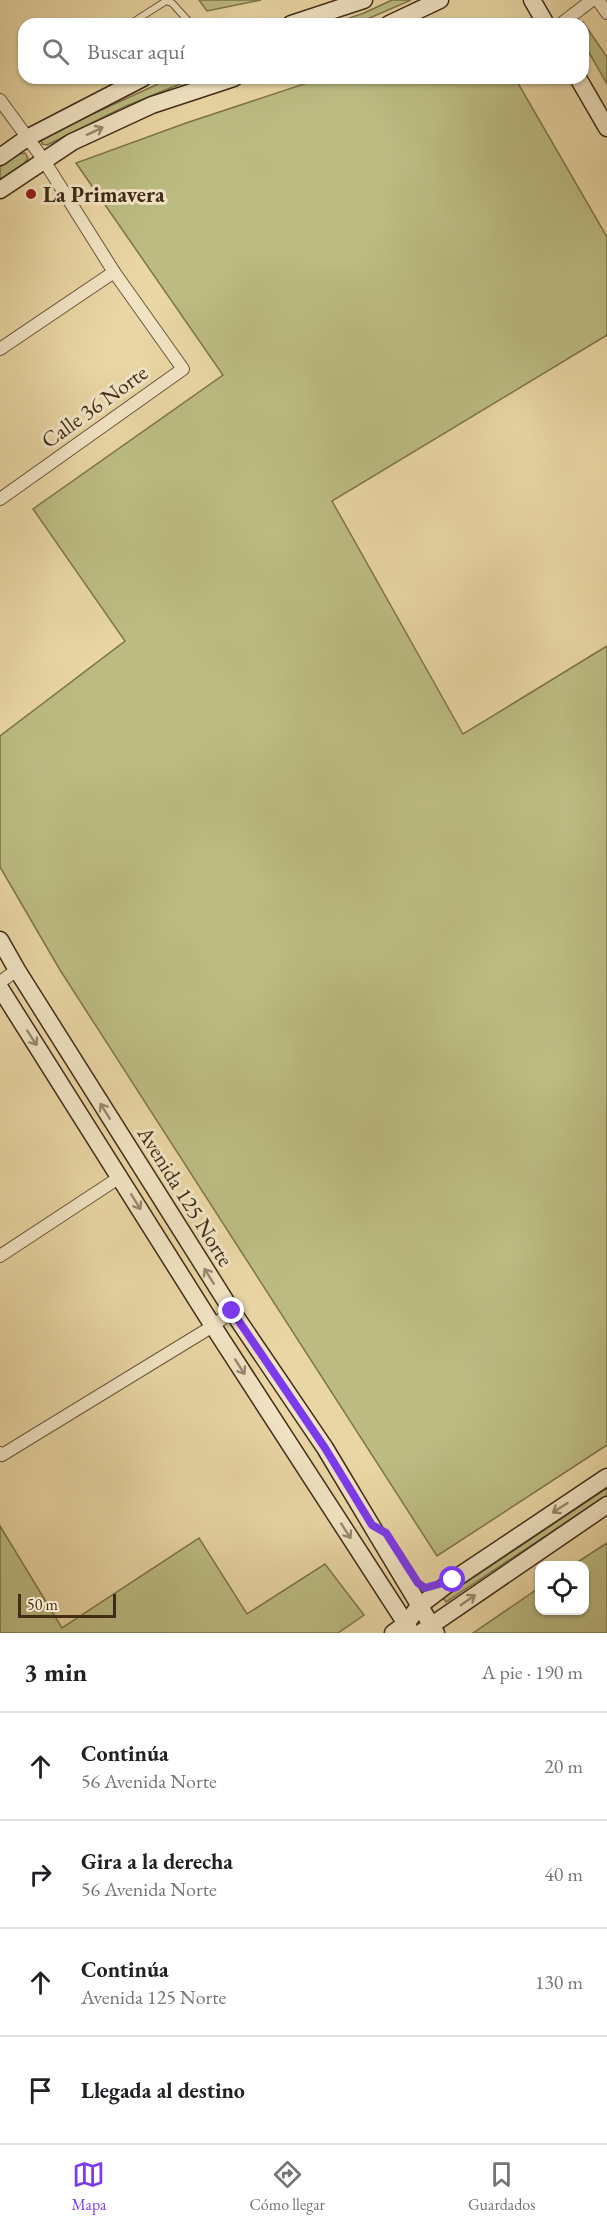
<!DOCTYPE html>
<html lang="es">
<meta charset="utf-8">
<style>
:root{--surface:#fff;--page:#f6f6f6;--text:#202124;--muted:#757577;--line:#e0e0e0;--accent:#7c3aed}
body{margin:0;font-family:"EB Garamond",serif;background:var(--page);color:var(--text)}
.controls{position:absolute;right:18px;bottom:18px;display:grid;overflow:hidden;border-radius:12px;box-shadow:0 2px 4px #0004}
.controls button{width:54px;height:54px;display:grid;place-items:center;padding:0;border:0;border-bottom:2px solid var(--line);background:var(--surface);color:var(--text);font:30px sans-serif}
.scale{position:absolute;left:18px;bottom:15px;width:98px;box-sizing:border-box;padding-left:6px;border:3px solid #402c17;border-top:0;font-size:16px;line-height:21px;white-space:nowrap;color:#402c17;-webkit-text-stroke:4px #f1e4c4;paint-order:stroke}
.stop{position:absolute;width:18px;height:18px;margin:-14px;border:4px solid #7c3aed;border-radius:50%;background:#fff}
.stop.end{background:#7c3aed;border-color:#fff;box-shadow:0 2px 6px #0008}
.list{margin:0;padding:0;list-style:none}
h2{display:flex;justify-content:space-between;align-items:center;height:78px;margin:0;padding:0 24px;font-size:26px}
h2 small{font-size:20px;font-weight:400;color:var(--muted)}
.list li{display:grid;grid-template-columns:39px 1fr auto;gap:18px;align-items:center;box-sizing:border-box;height:108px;padding:0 24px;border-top:2px solid var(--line)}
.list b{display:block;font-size:22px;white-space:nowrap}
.list p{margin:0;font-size:20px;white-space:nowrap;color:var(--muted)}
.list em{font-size:20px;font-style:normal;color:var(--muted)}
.icon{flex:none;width:33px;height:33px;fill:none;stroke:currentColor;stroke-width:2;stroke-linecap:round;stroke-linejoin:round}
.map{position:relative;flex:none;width:607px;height:1633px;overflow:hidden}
.search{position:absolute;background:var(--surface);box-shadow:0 2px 4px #0004;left:18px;right:18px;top:18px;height:66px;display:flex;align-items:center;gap:15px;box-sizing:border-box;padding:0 21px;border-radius:18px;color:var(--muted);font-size:22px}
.sheet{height:510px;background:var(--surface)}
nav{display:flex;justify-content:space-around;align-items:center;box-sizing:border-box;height:84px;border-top:2px solid var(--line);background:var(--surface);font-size:16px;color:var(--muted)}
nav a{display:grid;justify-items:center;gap:3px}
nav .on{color:var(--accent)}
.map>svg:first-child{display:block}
.green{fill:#bcbc82;stroke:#7e744c;stroke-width:1.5}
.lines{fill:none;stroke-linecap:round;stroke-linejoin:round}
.service-casing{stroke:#6a563a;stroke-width:8}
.minor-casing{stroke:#6a563a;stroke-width:14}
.secondary-casing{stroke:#402c17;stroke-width:19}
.service{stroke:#f1e4c4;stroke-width:6}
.minor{stroke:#f1e4c4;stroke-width:12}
.secondary{stroke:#f1e4c4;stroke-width:16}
.oneway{stroke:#98886e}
.route{stroke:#7c3aed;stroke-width:8}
.poi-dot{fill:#8f2418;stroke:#f1e4c4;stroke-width:2}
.labels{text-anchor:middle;stroke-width:6;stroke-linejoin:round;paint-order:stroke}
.poi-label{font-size:22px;font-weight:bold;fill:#402c17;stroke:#f1e4c4;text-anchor:start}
.street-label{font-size:22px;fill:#402c17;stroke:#f1e4c4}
</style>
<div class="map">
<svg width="607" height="1633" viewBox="0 0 607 1633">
<rect width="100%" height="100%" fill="#e9d6a4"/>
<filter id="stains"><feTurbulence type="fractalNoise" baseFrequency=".00333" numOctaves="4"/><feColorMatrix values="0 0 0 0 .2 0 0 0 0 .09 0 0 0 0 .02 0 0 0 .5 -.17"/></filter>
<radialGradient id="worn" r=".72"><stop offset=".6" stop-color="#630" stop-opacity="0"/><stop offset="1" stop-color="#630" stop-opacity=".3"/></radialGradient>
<g class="green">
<path d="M199,0H261L207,11Z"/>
<path d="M392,0H411L356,24H332L364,13Z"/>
<path d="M583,22L607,57V84L583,42V24H581Z"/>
<path d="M171,78H195L126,106L47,145L42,144L41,140L62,128Z"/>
<path d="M322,78H515L607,237V335L332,501L463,734L607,646V1445L437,1556L60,970L0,867V736L125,641L33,509L223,375L76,163L186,123Z"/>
<path d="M25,153L28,158L25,163L0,181V167L18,154Z"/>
<path d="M607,1488V1495L446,1602L443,1598L452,1592Z"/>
<path d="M0,1526L62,1628L199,1538L247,1614L325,1564L364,1615L338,1633H0Z"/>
<path d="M607,1543V1633H473L539,1588L540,1610H584V1566L573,1565Z"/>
</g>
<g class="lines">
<g class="service-casing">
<path id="service" d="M130,24L166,1L172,3L191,24"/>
</g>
<g class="minor-casing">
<g id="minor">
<path d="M598,0L607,13"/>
<path d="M561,24L592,0"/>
<path d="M0,100L43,159L114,272L183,369L0,499"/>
<path d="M0,349L114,272"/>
<path d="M0,982L17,970"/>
<path d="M0,1256L120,1177"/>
<path d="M0,1453L2,1455L213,1326L232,1311"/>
</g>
</g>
<g class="secondary-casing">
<g id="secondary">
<path d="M532,0L546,24"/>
<path d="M291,24L364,0"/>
<path d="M389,24L440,0"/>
<path d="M578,78L607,128"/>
<path d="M0,157L27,138L143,78"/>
<path d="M0,190L72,142L152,105L234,78"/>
<path d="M0,940L17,970L232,1311L325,1448L436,1633"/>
<path d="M0,988L213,1326L412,1633"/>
<path d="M423,1631L607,1505"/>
<path d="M393,1633L407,1623L418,1607L453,1580L607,1477"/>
</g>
</g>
<use href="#service" class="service"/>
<use href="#minor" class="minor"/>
<use href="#secondary" class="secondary"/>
</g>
<defs><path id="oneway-shaft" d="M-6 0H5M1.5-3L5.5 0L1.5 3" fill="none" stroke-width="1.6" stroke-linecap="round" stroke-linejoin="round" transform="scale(1.5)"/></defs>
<g class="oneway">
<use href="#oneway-shaft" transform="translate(95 131) rotate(-25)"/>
<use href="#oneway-shaft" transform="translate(32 1038) rotate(57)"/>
<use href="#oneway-shaft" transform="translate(105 1111) rotate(-122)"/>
<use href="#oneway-shaft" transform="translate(136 1202) rotate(58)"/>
<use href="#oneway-shaft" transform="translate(209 1276) rotate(-122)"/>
<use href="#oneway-shaft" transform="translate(240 1367) rotate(57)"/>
<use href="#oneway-shaft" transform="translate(560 1508) rotate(147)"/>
<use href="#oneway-shaft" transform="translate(346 1531) rotate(57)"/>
<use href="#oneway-shaft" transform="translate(468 1600) rotate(-35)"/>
</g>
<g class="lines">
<path class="route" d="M232,1311L325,1448L372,1525L386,1533L418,1583L425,1588L453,1580"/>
</g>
<circle class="poi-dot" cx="31" cy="194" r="6"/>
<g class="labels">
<g class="poi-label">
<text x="43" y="202">La Primavera</text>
</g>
<g class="street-label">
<text transform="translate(94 406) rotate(-36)" y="8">Calle 36 Norte</text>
<text transform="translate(186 1196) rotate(58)" y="8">Avenida 125 Norte</text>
</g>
</g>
<rect width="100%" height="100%" filter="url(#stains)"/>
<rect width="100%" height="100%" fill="url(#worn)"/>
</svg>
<div class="controls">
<button><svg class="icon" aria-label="locate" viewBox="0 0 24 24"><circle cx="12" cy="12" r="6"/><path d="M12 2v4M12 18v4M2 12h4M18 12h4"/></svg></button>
</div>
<div class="scale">50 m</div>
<div class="stop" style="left:453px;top:1580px"></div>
<div class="stop end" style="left:232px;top:1311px"></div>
<div class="search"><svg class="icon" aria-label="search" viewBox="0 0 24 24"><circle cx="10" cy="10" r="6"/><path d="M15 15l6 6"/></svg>Buscar aquí</div>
</div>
<section class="sheet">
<h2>3 min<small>A pie · 190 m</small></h2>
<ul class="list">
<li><svg class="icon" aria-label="ahead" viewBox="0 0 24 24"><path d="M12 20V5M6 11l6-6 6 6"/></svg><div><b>Continúa</b><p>56 Avenida Norte</p></div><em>20 m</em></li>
<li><svg class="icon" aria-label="right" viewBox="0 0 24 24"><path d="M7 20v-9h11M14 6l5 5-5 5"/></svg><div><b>Gira a la derecha</b><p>56 Avenida Norte</p></div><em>40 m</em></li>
<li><svg class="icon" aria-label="ahead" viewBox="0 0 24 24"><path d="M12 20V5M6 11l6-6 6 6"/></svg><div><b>Continúa</b><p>Avenida 125 Norte</p></div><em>130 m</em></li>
<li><svg class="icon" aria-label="arrive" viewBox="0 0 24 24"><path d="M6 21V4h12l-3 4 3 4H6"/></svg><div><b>Llegada al destino</b></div></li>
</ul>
</section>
<nav>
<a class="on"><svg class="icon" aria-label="map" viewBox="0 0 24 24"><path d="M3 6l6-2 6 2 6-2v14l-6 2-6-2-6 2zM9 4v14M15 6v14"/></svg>Mapa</a>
<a><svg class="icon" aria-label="directions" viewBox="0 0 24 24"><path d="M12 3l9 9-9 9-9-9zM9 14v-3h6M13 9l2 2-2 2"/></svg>Cómo llegar</a>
<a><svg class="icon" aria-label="saved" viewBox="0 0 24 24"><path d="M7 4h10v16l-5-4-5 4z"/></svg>Guardados</a>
</nav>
